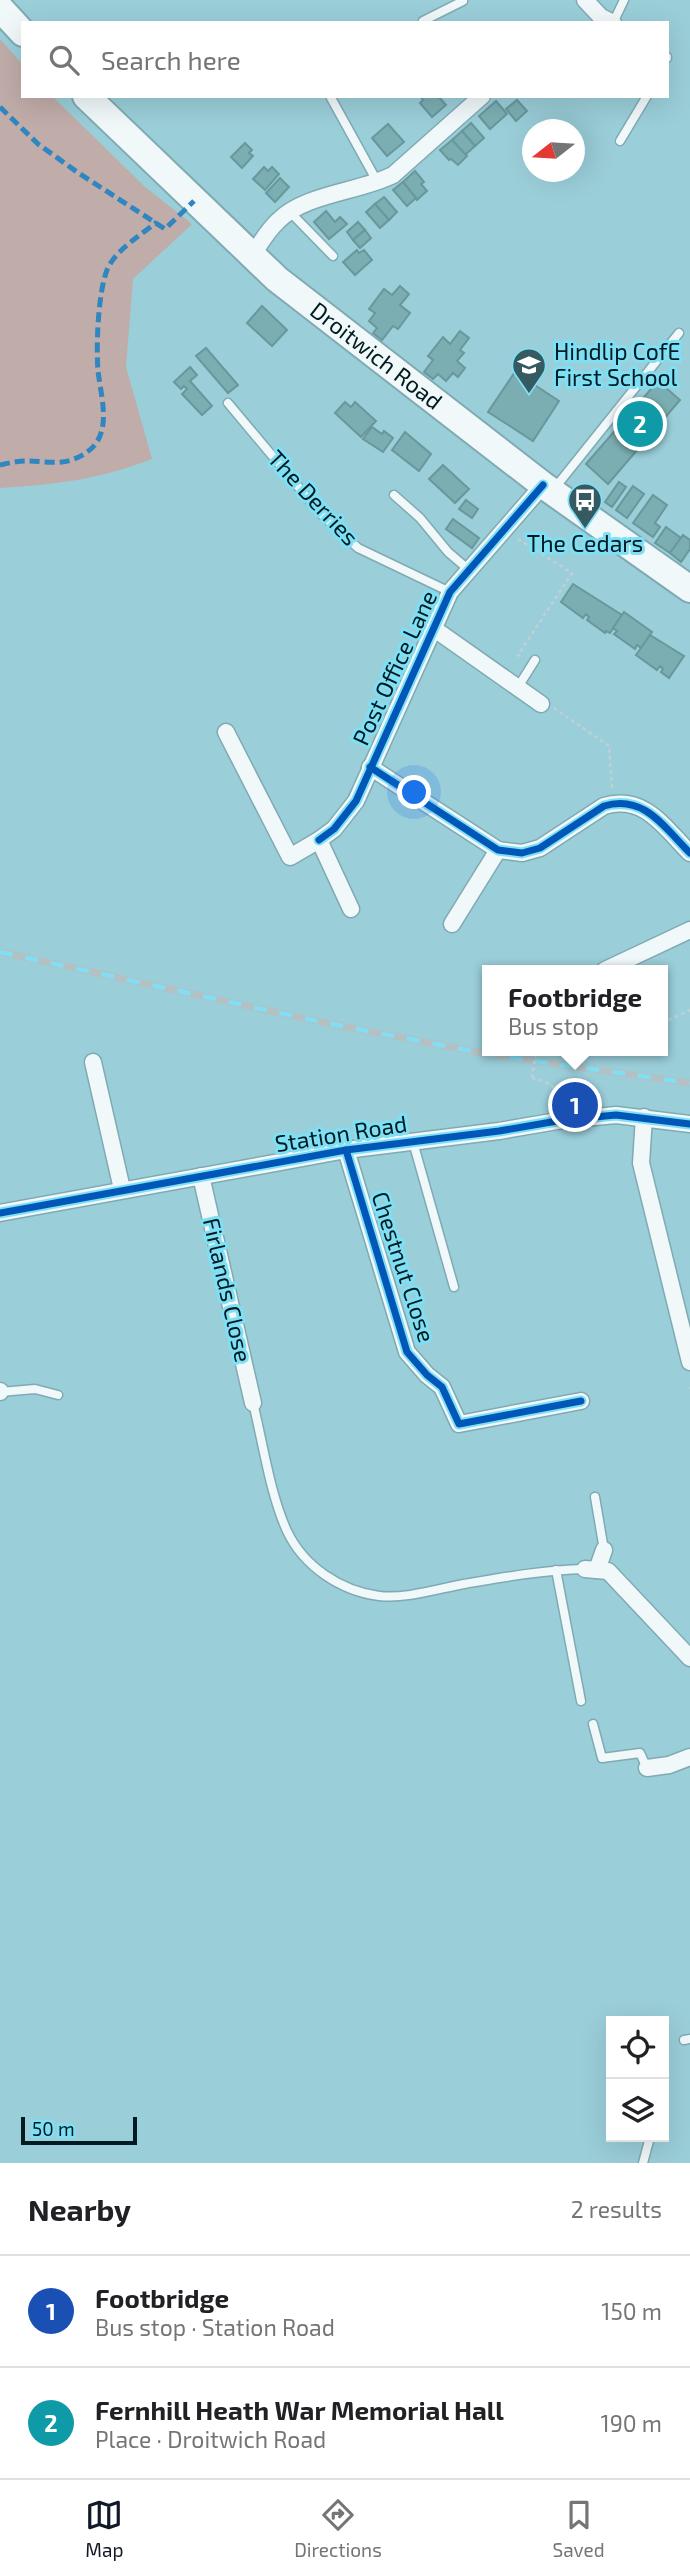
<!DOCTYPE html>
<meta charset="utf-8">
<style>
:root{--surface:#fff;--page:#f2f2f2;--text:#202124;--muted:#757577;--line:#e0e0e0;--accent:#111827}
body{margin:0;font-family:"Exo 2",sans-serif;background:var(--page);color:var(--text)}
.controls{position:absolute;right:21px;bottom:21px;display:grid;overflow:hidden;border-radius:0px;box-shadow:0 7px 28px #0002}
.controls button{width:63px;height:63px;display:grid;place-items:center;padding:0;border:0;border-bottom:2px solid var(--line);background:var(--surface);color:var(--text);font:35px sans-serif}
.compass{position:absolute;left:522px;top:119px;width:63px;height:63px;border-radius:50%;background:var(--surface);box-shadow:0 7px 28px #0002;rotate:253deg}
.scale{position:absolute;left:21px;bottom:18px;width:116px;box-sizing:border-box;padding-left:7px;border:4px solid #001b21;border-top:0;font-size:19px;line-height:24px;white-space:nowrap;color:#001b21;-webkit-text-stroke:5px #7fdff4;paint-order:stroke}
.you{position:absolute;left:415px;top:793px;width:24px;height:24px;margin:-18px;border:5px solid #fff;border-radius:50%;background:#1a73e8;box-shadow:0 0 0 10px #1a73e833}
.badge{display:grid;place-items:center;width:46px;height:46px;border-radius:50%;background:var(--accent);color:#fff;font-size:23px;font-weight:700}
.pin{position:absolute;translate:-50% -50%;border:4px solid #fff;box-shadow:0 2px 7px #0006}
.popup{position:absolute;left:482px;top:965px;width:186px;height:91px;box-sizing:border-box;display:grid;place-content:center;border-radius:0px;background:var(--surface);filter:drop-shadow(0 2px 5px #0005);font-size:23px;white-space:nowrap;color:var(--muted)}
.popup b{font-size:26px;color:var(--text)}
.popup::after{content:'';position:absolute;left:50%;top:100%;margin-left:-14px;border:14px solid transparent;border-top-color:var(--surface)}
.list{margin:0;padding:0;list-style:none}
h2{display:flex;justify-content:space-between;align-items:center;height:91px;margin:0;padding:0 28px;font-size:30px}
h2 small{font-size:23px;font-weight:400;color:var(--muted)}
.list li{display:grid;grid-template-columns:46px 1fr auto;gap:21px;align-items:center;box-sizing:border-box;height:112px;padding:0 28px;border-top:2px solid var(--line)}
.list b{display:block;font-size:26px;white-space:nowrap}
.list p{margin:0;font-size:23px;white-space:nowrap;color:var(--muted)}
.list em{font-size:23px;font-style:normal;color:var(--muted)}
.icon{flex:none;width:38px;height:38px;fill:none;stroke:currentColor;stroke-width:2;stroke-linecap:round;stroke-linejoin:round}
.map{position:relative;flex:none;width:690px;height:2163px;overflow:hidden}
.search{position:absolute;background:var(--surface);box-shadow:0 7px 28px #0002;left:21px;right:21px;top:21px;height:77px;display:flex;align-items:center;gap:18px;box-sizing:border-box;padding:0 24px;border-radius:0px;color:var(--muted);font-size:26px}
.sheet{height:315px;background:var(--surface)}
nav{display:flex;justify-content:space-around;align-items:center;box-sizing:border-box;height:98px;border-top:2px solid var(--line);background:var(--surface);font-size:19px;color:var(--muted)}
nav a{display:grid;justify-items:center;gap:4px}
nav .on{color:var(--accent)}
.map>svg:first-child{display:block}
.green{fill:#c0aca8}
.building{fill:#7baeb2;stroke:#69979b;stroke-width:2}
.lines{fill:none;stroke-linecap:round;stroke-linejoin:round}
.service-casing{stroke:#80aab3;stroke-width:11}
.minor-casing{stroke:#80aab3;stroke-width:19}
.primary-casing{stroke:#80aab3;stroke-width:30}
.path{stroke:#bfd1d4;stroke-width:2.5;stroke-dasharray:3.5 3.5;stroke-linecap:butt}
.service{stroke:#f0f8f9;stroke-width:8}
.minor{stroke:#f0f8f9;stroke-width:16}
.primary{stroke:#f0f8f9;stroke-width:26}
.rail-casing{stroke:#b3c1c5;stroke-width:7}
.rail{stroke:#7fdff4;stroke-width:4.5;stroke-dasharray:13;stroke-linecap:butt}
.path-bridge{stroke:#bfd1d4;stroke-width:2.5;stroke-dasharray:3.5 3.5;stroke-linecap:butt}
.quiet{stroke:#2f86c0;stroke-width:5;stroke-dasharray:10 5;stroke-linecap:butt}
.cycleway-casing{stroke:#7fdff4;stroke-width:11}
.cycleway{stroke:#0057b8;stroke-width:7}
.labels{text-anchor:middle;stroke-width:6;stroke-linejoin:round;paint-order:stroke}
.poi-label{font-size:23px;fill:#001b21;stroke:#7fdff4;text-anchor:start}
.street-label{font-size:23px;fill:#001b21;stroke:#7fdff4}
</style>
<div class="map">
<svg width="690" height="2163" viewBox="0 0 690 2163">
<rect width="100%" height="100%" fill="#9aced9"/>
<path class="green" d="M0,39L23,65V96H52L145,187L192,224L133,279L126,367L152,459C97,480 58,484 0,488Z"/>
<g class="building">
<path d="M420,96H438L446,105L432,117L420,103L423,100Z"/>
<path d="M517,100L527,111L516,121L506,109Z"/>
<path d="M496,101L507,114L490,129L479,116Z"/>
<path d="M471,123L484,138L475,146L462,131Z"/>
<path d="M388,124L404,142L387,156L372,138Z"/>
<path d="M462,131L475,146L465,155L452,140Z"/>
<path d="M452,140L467,156L458,165L451,159L449,160L440,150Z"/>
<path d="M245,143L252,150L249,153L253,156L242,168L231,157Z"/>
<path d="M264,167L268,171L272,167L279,174L265,190L253,179Z"/>
<path d="M415,171L424,182L421,184L427,191L417,200L403,182Z"/>
<path d="M280,178L289,187L275,202L266,193Z"/>
<path d="M403,182L416,198L407,206L393,190Z"/>
<path d="M384,197L397,212L389,220L375,204Z"/>
<path d="M375,204L389,220L380,228L366,212Z"/>
<path d="M326,211L335,222L340,217L347,224L329,239L314,222Z"/>
<path d="M358,222L365,230L353,240L347,232Z"/>
<path d="M365,230L371,238L360,248L353,240Z"/>
<path d="M357,250L359,253L364,250L372,260L355,275L343,262Z"/>
<path d="M400,286L409,294L400,305L410,313L398,329L393,326L382,340L373,333L377,328L369,321L375,313L369,309L384,289L392,295Z"/>
<path d="M262,306L287,330L272,346L247,323Z"/>
<path d="M460,331L469,338L460,350L464,353L457,361L465,368L458,377L453,373L446,381L438,374L433,379L424,372L433,360L428,356L443,337L450,344Z"/>
<path d="M206,348L238,385L228,393L196,356Z"/>
<path d="M190,367L197,375L190,381L212,406L202,415L182,394L187,389L184,386L181,389L174,382Z"/>
<path d="M515,372L559,401L533,441L488,412Z"/>
<path d="M658,381L680,400L608,484L586,464Z"/>
<path d="M345,402L351,407L355,402L376,421L361,437L335,413Z"/>
<path d="M372,427L382,434L384,431L393,438L383,452L363,439Z"/>
<path d="M405,432L431,454L419,471L392,450Z"/>
<path d="M443,465L469,489L455,503L429,479Z"/>
<path d="M619,482L626,487L612,507L605,502Z"/>
<path d="M633,486L644,494L627,518L616,510Z"/>
<path d="M653,495L667,505L655,523L660,527L653,537L633,523Z"/>
<path d="M466,500L478,509L472,518L459,509Z"/>
<path d="M453,519L479,538L472,548L446,529Z"/>
<path d="M666,527L681,538L670,553L655,543Z"/>
<path d="M683,535L690,540V549L681,562L670,553Z"/>
<path d="M573,584L622,615L610,633L606,631L605,633L587,620L589,617L586,614L583,618L561,602Z"/>
<path d="M624,612L652,632L641,648L637,645L635,649L614,634L617,631L613,628Z"/>
<path d="M650,635L684,656L669,678L661,672L663,669L660,666L657,670L636,655Z"/>
</g>
<g class="lines">
<g class="service-casing">
<g id="service">
<path d="M424,23L423,21L463,1"/>
<path d="M613,23L624,0"/>
<path d="M667,57V58"/>
<path d="M330,96L378,183"/>
<path d="M620,141L647,96"/>
<path d="M290,212L333,256"/>
<path d="M228,403L321,514L358,548L450,592"/>
<path d="M554,489L679,333"/>
<path d="M394,495L420,518L448,552L469,570"/>
<path d="M518,687L535,660"/>
<path d="M413,1142L454,1287"/>
<path d="M0,1392L35,1389L58,1395"/>
<path d="M253,1403C263,1443 270,1494 287,1531C304,1567 341,1591 379,1596C406,1599 437,1589 464,1584C505,1577 544,1570 585,1569"/>
<path d="M595,1497L604,1550"/>
<path d="M556,1570L581,1701"/>
<path d="M593,1724L602,1758L640,1753L647,1768"/>
<path d="M684,2040L690,2039"/>
<path d="M643,2163L650,2137"/>
</g>
</g>
<g class="minor-casing">
<g id="minor">
<path d="M585,0L601,17L613,23"/>
<path d="M252,256C260,244 267,231 278,221C304,194 359,192 393,175L482,96"/>
<path d="M433,628L541,704"/>
<path d="M226,732L290,857L319,840L351,909"/>
<path d="M370,767L498,850L522,853L540,848L604,806C644,794 664,827 690,853"/>
<path d="M319,840L334,829L356,801L450,592L543,485"/>
<path d="M452,924L498,850"/>
<path d="M605,970L690,930"/>
<path d="M93,1062L122,1189"/>
<path d="M644,1117L641,1163L690,1362"/>
<path d="M346,1150L407,1352L427,1375L442,1387L459,1424L581,1401"/>
<path d="M201,1176L253,1403"/>
<path d="M0,1213L346,1150L499,1131L563,1120L616,1115L690,1124"/>
<path d="M0,1391V1392"/>
<path d="M585,1569L608,1571L690,1658"/>
<path d="M597,1570L604,1550"/>
<path d="M647,1768L669,1765L690,1757"/>
</g>
</g>
<g class="primary-casing">
<g id="primary">
<path d="M0,8L23,33"/>
<path id="s1" d="M86,96L277,279L543,485L690,589"/>
</g>
</g>
<g class="path">
<path d="M518,539L572,573L518,655L523,658"/>
<path d="M554,708L609,746L612,788"/>
<path d="M662,1023L690,1010"/>
<path d="M542,1051L559,1054L560,1051"/>
<path d="M596,1051L623,1055L625,1051"/>
<path d="M532,1078C549,1082 556,1085 560,1103"/>
<path d="M690,1387V1389"/>
</g>
<use href="#service" class="service"/>
<use href="#minor" class="minor"/>
<use href="#primary" class="primary"/>
<g class="rail-casing">
<path id="rail" d="M0,952L326,1023L487,1054L690,1083"/>
</g>
<use href="#rail" class="rail"/>
<path class="path-bridge" d="M532,1078L536,1051"/>
<g class="quiet">
<path d="M0,107L38,144L77,172L165,229L194,201"/>
<path d="M0,465C9,463 18,461 26,461C42,461 60,465 74,459C116,443 102,404 98,371C96,346 98,293 107,270C115,250 141,235 157,222"/>
</g>
<g class="cycleway-casing">
<g id="cycleway">
<path d="M370,767L498,850L522,853L540,848L604,806C644,794 664,827 690,853"/>
<path d="M319,840L334,829L356,801L450,592L543,485"/>
<path d="M346,1150L407,1352L427,1375L442,1387L459,1424L581,1401"/>
<path d="M0,1213L346,1150L499,1131L563,1120L616,1115L690,1124"/>
</g>
</g>
<use href="#cycleway" class="cycleway"/>
</g>
<defs>
<g id="school-pin" transform="scale(1.75)"><path d="M0 17L-7.5 6A9.5 9.5 0 1 1 7.5 6Z" fill="#365a61" stroke="#7fdff4"/><path d="M0-5L7-2L0 1L-7-2ZM-4 1L0 2.5L4 1V4Q0 6-4 4Z" fill="#fff"/></g>
<g id="bus-pin" transform="scale(1.75)"><path d="M0 17L-7.5 6A9.5 9.5 0 1 1 7.5 6Z" fill="#365a61" stroke="#7fdff4"/><path d="M-5-6H5V4H4V6H2V4H-2V6H-4V4H-5ZM-3.5-4V0h7V-4ZM-3.5 1.2v1.5H-2V1.2ZM2 1.2v1.5H3.5V1.2Z" fill="#fff"/></g>
</defs>
<g fill-rule="evenodd">
<use href="#school-pin" x="529" y="365"/>
<use href="#bus-pin" x="585" y="500"/>
</g>
<g class="labels">
<g class="poi-label">
<text x="554" y="360">Hindlip CofE<tspan x="554" dy="26">First School</tspan></text>
<text x="585" y="552" text-anchor="middle">The Cedars</text>
</g>
<g class="street-label">
<text dy="8" stroke="none"><textPath href="#s1" startOffset="390">Droitwich Road</textPath></text>
<text transform="translate(313 498) rotate(47)" y="8">The Derries</text>
<text transform="translate(395 668) rotate(-65)" y="8">Post Office Lane</text>
<text transform="translate(341 1134) rotate(-9)" y="8">Station Road</text>
<text transform="translate(403 1267) rotate(72)" y="8">Chestnut Close</text>
<text transform="translate(227 1290) rotate(77)" y="8">Firlands Close</text>
</g>
</g>
</svg>
<div class="controls">
<button><svg class="icon" aria-label="locate" viewBox="0 0 24 24"><circle cx="12" cy="12" r="6"/><path d="M12 2v4M12 18v4M2 12h4M18 12h4"/></svg></button>
<button><svg class="icon" aria-label="layers" viewBox="0 0 24 24"><path d="M12 4l9 5-9 5-9-5zM3 14l9 5 9-5"/></svg></button>
</div>
<svg class="compass" viewBox="-18 -18 36 36"><path d="M0-13l5 13h-10z" fill="#e53935"/><path d="M0 13l5-13h-10z" fill="#757577"/></svg>
<div class="scale">50 m</div>
<div class="you"></div>
<div class="pin badge" style="left:575px;top:1105px;background:#1a4fb4">1</div>
<div class="popup"><b>Footbridge</b>Bus stop</div>
<div class="pin badge" style="left:640px;top:424px;background:#0f9aa8">2</div>
<div class="search"><svg class="icon" aria-label="search" viewBox="0 0 24 24"><circle cx="10" cy="10" r="6"/><path d="M15 15l6 6"/></svg>Search here</div>
</div>
<section class="sheet">
<h2>Nearby<small>2 results</small></h2>
<ul class="list">
<li><span class="badge" style="background:#1a4fb4">1</span><div><b>Footbridge</b><p>Bus stop · Station Road</p></div><em>150 m</em></li>
<li><span class="badge" style="background:#0f9aa8">2</span><div><b>Fernhill Heath War Memorial Hall</b><p>Place · Droitwich Road</p></div><em>190 m</em></li>
</ul>
</section>
<nav>
<a class="on"><svg class="icon" aria-label="map" viewBox="0 0 24 24"><path d="M3 6l6-2 6 2 6-2v14l-6 2-6-2-6 2zM9 4v14M15 6v14"/></svg>Map</a>
<a><svg class="icon" aria-label="directions" viewBox="0 0 24 24"><path d="M12 3l9 9-9 9-9-9zM9 14v-3h6M13 9l2 2-2 2"/></svg>Directions</a>
<a><svg class="icon" aria-label="saved" viewBox="0 0 24 24"><path d="M7 4h10v16l-5-4-5 4z"/></svg>Saved</a>
</nav>
